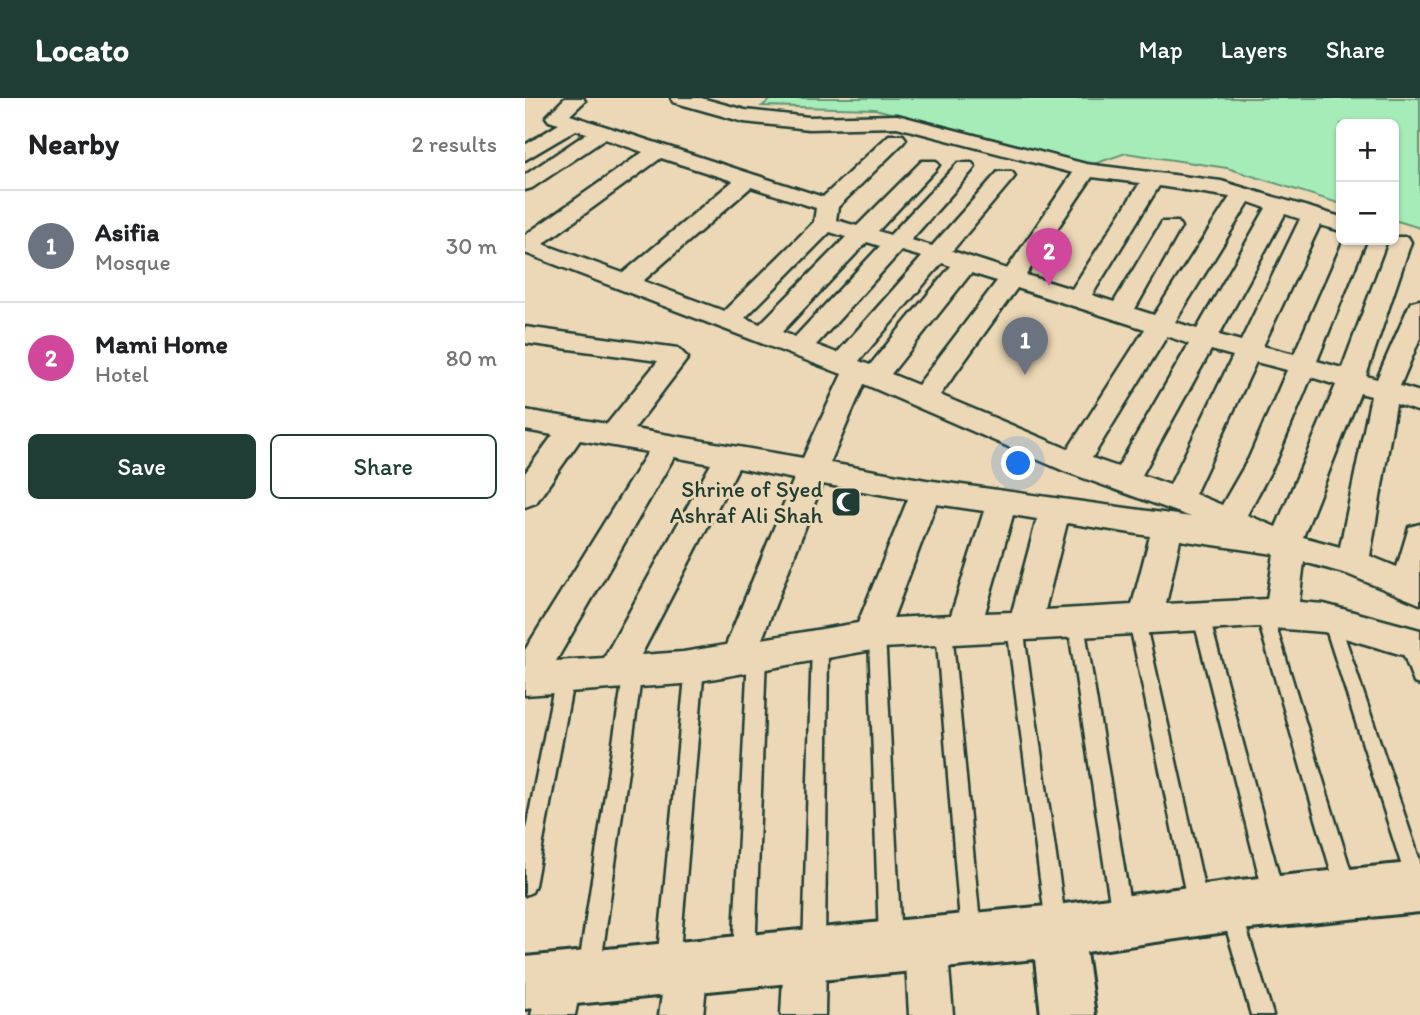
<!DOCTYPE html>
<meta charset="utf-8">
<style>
:root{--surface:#fff;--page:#f6f6f6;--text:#202124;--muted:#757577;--line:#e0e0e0;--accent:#1f3d34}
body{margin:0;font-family:Itim,sans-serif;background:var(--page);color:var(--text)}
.controls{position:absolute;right:21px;top:21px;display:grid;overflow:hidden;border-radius:10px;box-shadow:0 2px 5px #0004}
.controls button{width:63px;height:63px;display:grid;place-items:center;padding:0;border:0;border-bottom:2px solid var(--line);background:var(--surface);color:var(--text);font:35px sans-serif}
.you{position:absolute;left:494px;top:366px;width:24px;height:24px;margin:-18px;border:5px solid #fff;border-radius:50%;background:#1a73e8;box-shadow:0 0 0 10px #1a73e833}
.badge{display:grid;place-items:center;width:46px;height:46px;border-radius:50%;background:var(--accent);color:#fff;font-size:23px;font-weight:700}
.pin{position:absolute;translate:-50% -58px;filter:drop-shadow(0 2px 4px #0008)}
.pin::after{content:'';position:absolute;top:37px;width:24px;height:21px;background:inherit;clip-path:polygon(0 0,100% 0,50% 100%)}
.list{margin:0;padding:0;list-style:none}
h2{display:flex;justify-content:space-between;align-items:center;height:91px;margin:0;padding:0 28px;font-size:30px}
h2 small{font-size:23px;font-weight:400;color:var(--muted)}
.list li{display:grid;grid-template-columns:46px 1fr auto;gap:21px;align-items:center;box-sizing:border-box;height:112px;padding:0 28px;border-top:2px solid var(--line)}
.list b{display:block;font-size:26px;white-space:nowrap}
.list p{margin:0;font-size:23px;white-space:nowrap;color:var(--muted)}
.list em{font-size:23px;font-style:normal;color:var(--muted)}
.actions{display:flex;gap:14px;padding:21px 28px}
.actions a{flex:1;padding:16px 0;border:2px solid var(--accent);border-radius:10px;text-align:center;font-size:24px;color:var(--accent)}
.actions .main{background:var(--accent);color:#fff}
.map{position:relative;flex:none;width:895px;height:917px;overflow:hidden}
header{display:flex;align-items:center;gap:42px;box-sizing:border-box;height:98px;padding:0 35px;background:var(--accent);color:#fff}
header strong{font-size:33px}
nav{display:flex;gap:38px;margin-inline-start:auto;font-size:24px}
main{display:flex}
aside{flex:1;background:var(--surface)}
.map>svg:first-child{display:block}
.green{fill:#a5ecb9;stroke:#629476;stroke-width:2}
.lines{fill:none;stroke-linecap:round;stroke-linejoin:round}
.service-casing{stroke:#1f3d34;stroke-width:5}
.minor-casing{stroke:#1f3d34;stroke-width:5}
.tertiary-casing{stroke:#1f3d34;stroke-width:6}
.service{fill:#ecd8b6;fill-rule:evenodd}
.minor{fill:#ecd8b6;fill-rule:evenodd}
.tertiary{fill:#ecd8b6;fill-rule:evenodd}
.labels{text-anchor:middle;stroke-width:6;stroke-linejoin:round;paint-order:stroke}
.poi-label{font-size:23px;fill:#1f3d34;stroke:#ecd8b6;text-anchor:end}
</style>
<header>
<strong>Locato</strong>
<nav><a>Map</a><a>Layers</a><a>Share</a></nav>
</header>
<main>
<aside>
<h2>Nearby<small>2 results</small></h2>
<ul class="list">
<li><span class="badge" style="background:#6b7280">1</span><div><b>Asifia</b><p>Mosque</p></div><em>30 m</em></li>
<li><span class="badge" style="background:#d1479c">2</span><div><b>Mami Home</b><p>Hotel</p></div><em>80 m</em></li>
</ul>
<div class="actions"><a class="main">Save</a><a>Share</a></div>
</aside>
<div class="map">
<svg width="895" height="917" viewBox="0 0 895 917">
<rect width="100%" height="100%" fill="#ecd8b6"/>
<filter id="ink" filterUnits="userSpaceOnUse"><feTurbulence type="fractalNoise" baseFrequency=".0143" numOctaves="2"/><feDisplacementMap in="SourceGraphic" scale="14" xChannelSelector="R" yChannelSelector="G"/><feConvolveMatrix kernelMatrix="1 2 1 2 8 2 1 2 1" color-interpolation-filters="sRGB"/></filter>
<g filter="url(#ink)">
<path class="green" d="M248,0H895V130L869,122V26H816V106L702,70L601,55L566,67L350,11L237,8Z"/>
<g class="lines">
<g class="service-casing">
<g id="service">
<path d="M739,508L745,510L747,515L831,790L828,797L821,800L814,797L811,790L731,515L733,510Z"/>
<path d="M676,512L682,514L684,519L759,797L756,804L749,807L742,804L739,797L668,519L670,514Z"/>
<path d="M806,515L812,517L814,522L895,763V793L892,794L885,791L882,784L798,522L800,517Z"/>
<path d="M612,516L618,518L620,523L683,807L680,814L673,817L666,814L663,807L604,523L606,518Z"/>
<path d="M551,519L557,521L559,526L607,818L604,825L597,828L590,825L587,818L543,526L545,521Z"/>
<path d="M490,522L496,524L498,529L541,827L538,834L531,837L524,834L521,827L482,529L484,524Z"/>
<path d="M419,525L425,527L427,532L456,836L453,843L446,846L439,843L436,836L411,532L413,527Z"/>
<path d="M352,529L358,531L360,536L376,844L372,851L365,855L358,851L354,844L344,536L346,531Z"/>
<path d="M882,537L888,539L895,556V587L889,585L874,544L876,539Z"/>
<path d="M295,539L301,541L303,546L300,852L296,859L289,863L282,859L278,852L287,546L289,541Z"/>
<path d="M232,549L238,552L241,557L230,858L227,866L219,869L211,866L208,858L223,557L226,552Z"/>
<path d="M170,560L176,563L179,568L154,865L151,873L143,876L135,873L132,865L161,568L164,563Z"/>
<path d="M108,565L114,567L117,573L75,873L72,881L64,884L56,881L53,873L99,573L102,567Z"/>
<path d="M40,570L46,572L49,578L10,787L7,794L0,797V736L31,578L34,572Z"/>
<path d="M706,802L713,805L716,812L748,917H726L696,812L699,805Z"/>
</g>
</g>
<g class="minor-casing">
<g id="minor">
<path d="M40,0H58L60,3L45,17L298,99L364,37H378L381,41L378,45L313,109L311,122L332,128L397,63H411L414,67L411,71L353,133L365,137L433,65H447L450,69L447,73L386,142L407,148L473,74H487L490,78L487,82L427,153L482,171L548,75L372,29L284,31L219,24L148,4L146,0H176L220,12L284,19L372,17L561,66L696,83L816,119V133L795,127L738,248L769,256L819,142H841L792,263L817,270L864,144L869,142V139H883L886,144L841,278L852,281L883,210L886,204L895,202V240L875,288L895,294V314L871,306L845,458L872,469L884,429L895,426V506L822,476L779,464L774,504L799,506L895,532V562L799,534L733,529L358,550L158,586L0,597V552L123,354L55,342L11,405L0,409V375L28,337L0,332V312L82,326L133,263L0,245V229L153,250L163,260L109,331L278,360L317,276L0,155V137L118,54L80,41L7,90L0,92V77L62,35L51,32L0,62V47L34,26L24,23L21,19ZM136,60L208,83L98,175L18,146ZM567,79L615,85L547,191L501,177ZM634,88L705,99L629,217L610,211L656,129L653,124H637L589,204L567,197ZM226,89L291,110L289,124L199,213L118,183ZM724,104L741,110L672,231L650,224ZM760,116L775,121L716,243L694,237ZM305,134L321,139L235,226L220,220ZM342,144L355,148L270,239L257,234ZM376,153L397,159L312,255L291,247ZM417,165L426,168L345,267L334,263ZM446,175L472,183L393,287L366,276ZM492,190L620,231L543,351L415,297ZM642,238L664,246L593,369L567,360ZM686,252L708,258L645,387L617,377ZM731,264L762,272L724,360L697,407L670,396ZM786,279L811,287L751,429L722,417L752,361ZM339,286L539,373L666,419L401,382L305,365ZM835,295L846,298L815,449L778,439ZM149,359L186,366L79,560L31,563ZM213,370L269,381L201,547L158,554L116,557ZM297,386L383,401L333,525L237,541ZM411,406L459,413L426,517L368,520ZM488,417L512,421L487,514L460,515ZM542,425L625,438L607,507L520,512ZM655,442L749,456L742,501L641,506Z"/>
<path d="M401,825L416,831L422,846L428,917H384L380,846L386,831Z"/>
<path d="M280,838L295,844L301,859L300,917H256L259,859L265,844Z"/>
<path d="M162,848L177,854L183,869L178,917H134L141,869L147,854Z"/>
<path d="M35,860L50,867L57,882L50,917H6L20,867Z"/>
</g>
</g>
<g class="tertiary-casing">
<path id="tertiary" d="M895,764V814L715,832L561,854L570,917H516L510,861L0,911V859L532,807L715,782Z"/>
</g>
<use href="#service" class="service"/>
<use href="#minor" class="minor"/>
<use href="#tertiary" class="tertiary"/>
</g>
</g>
<defs>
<g id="mosque-square" transform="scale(1.575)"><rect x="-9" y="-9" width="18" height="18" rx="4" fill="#1f3d34" stroke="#ecd8b6"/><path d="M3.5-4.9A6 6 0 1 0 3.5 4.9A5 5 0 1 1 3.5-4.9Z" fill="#fff"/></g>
</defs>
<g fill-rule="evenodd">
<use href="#mosque-square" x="321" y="404"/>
</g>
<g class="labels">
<g class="poi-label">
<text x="298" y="399">Shrine of Syed<tspan x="298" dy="26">Ashraf Ali Shah</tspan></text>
</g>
</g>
</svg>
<div class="controls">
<button>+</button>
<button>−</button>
</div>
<div class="you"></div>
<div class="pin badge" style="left:500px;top:277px;background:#6b7280">1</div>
<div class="pin badge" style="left:524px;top:188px;background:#d1479c">2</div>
</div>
</main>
